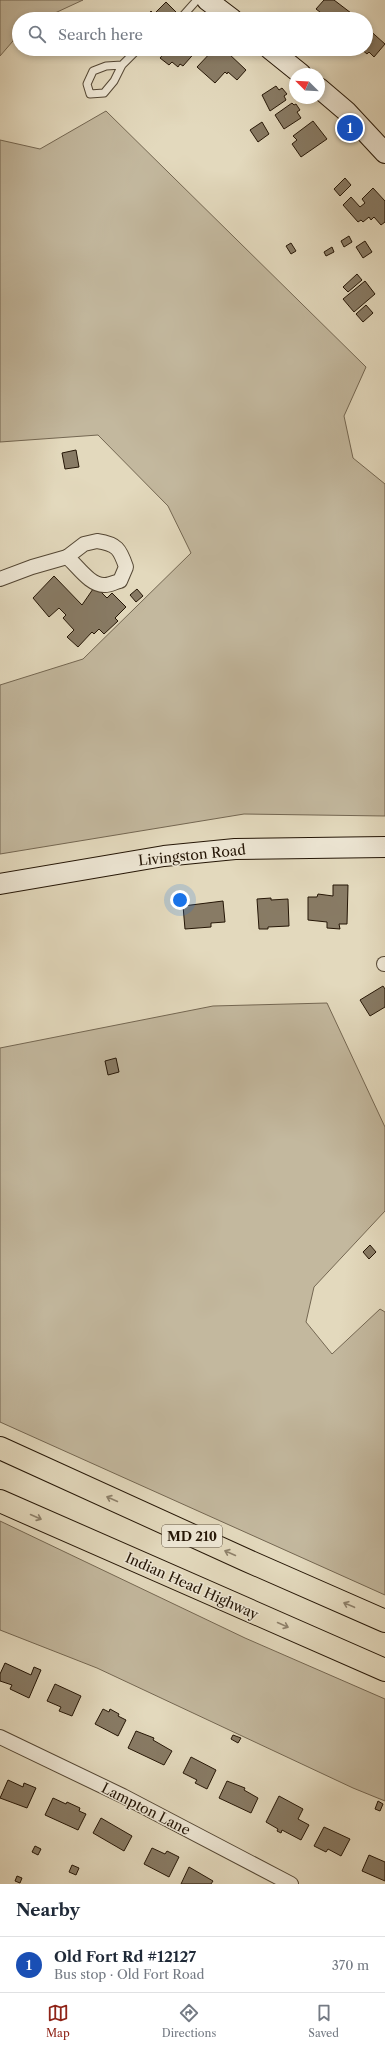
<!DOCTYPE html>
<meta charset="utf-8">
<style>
:root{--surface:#fff;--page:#f6f6f7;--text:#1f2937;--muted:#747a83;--line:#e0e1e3;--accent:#8f2418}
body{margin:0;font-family:"Libre Caslon Text",serif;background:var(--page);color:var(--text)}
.compass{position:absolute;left:289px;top:68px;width:36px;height:36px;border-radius:50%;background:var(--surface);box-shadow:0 2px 6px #0003;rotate:294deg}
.you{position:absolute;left:180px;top:900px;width:14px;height:14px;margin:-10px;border:3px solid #fff;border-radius:50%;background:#1a73e8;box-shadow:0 0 0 6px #1a73e833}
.badge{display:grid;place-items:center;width:26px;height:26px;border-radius:50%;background:var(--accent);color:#fff;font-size:13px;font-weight:700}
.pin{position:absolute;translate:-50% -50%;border:2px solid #fff;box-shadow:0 1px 4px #0006}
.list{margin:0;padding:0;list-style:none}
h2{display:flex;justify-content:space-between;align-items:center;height:52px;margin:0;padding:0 16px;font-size:17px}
h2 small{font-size:13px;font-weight:400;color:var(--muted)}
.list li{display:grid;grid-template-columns:26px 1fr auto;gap:12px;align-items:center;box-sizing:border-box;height:56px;padding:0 16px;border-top:1px solid var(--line)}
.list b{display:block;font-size:15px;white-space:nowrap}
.list p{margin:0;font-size:13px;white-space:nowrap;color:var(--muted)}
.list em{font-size:13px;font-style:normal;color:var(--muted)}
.icon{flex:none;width:22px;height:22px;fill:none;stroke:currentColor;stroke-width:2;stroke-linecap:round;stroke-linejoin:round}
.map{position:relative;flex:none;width:385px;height:1884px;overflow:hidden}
.search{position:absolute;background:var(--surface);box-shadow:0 2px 6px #0003;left:12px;right:12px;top:12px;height:44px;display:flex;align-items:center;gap:10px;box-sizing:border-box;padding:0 14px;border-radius:22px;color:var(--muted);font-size:15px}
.sheet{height:108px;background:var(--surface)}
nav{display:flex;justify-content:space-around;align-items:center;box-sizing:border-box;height:56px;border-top:1px solid var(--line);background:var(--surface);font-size:11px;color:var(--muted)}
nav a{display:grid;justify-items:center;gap:2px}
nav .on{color:var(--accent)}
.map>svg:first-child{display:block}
.green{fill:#c3b89e;stroke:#746752}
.building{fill:#887b65;stroke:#251606}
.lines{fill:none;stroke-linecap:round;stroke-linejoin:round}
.service-casing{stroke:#544734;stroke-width:9}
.minor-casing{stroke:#544734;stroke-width:16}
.secondary-casing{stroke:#251606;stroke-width:22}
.trunk-casing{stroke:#251606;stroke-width:24}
.service{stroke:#ede6d4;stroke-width:7}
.minor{stroke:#ede6d4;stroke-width:14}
.secondary{stroke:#ede6d4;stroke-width:20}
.trunk{stroke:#e3d9bd;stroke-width:22}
.oneway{stroke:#8e816b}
.labels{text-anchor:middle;stroke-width:3;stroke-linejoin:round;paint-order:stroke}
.shield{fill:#ede6d4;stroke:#615444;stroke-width:1}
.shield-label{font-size:13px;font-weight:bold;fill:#251606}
.street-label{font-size:14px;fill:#251606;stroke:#ede6d4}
</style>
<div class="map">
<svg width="385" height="1884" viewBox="0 0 385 1884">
<rect width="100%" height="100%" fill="#e3d9bd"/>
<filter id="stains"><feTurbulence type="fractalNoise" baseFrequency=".005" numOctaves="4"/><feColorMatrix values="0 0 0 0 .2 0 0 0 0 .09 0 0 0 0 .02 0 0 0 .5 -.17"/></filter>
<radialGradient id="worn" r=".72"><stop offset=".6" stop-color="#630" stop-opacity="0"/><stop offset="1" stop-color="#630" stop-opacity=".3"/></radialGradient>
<g class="green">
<path d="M0,0H83L42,19H19V34L0,56Z"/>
<path d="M106,111L366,367L344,416L353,458L385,484V816L244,814L0,854V685L83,659L191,553L168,506L98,435L0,442V140L40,149Z"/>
<path d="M327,1003L385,1127V1211L314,1287L306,1322L332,1354L380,1309L385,1312V1595L0,1422V1048L213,1006Z"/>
<path d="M0,1521L245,1638L385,1699V1801L353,1788L97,1668L0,1630Z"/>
</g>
<g class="building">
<path d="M324,0H334L351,13L346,19H329L316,9Z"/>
<path d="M166,2L176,12L170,19H144L151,11L154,14Z"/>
<path d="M366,27L385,44L374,57L369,52L367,54L361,49H366Z"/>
<path d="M168,49L171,51L173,49H198L183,66L180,64L178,67L172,62L169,65L160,58Z"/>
<path d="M214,49H227L229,51L228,53L246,70L237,80L228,72L227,74L225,72L215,83L197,67Z"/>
<path d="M276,86L279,90L282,88L287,94L284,96L286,100L270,111L262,95Z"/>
<path d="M292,103L294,105L296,104L300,110L297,112L301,118L284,129L275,115Z"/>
<path d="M313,121L327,139L301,157L292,144L297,140L293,136Z"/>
<path d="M262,122L269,134L258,142L250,130Z"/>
<path d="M345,178L351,185L340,196L334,189Z"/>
<path d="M373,188L385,201V222L381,225L374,217L371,220L369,217L363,222L361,220L358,222L343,205L351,197L360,207L365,203L362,199Z"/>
<path d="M349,236L352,242L344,247L341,241Z"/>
<path d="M365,241L372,252L363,258L356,247Z"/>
<path d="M291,243L296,251L291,254L286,246Z"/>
<path d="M332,247L334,252L326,256L324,252Z"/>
<path d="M357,274L362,280L348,292L343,287Z"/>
<path d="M365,281L375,294L354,312L343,299Z"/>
<path d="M366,305L373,313L363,322L356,314Z"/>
<path d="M76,450L79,467L65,469L62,453Z"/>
<path d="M54,576L82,605L93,589H98L107,598L112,593L126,607L115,618L118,621L104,634L99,629L94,634L92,632L78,647L67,637L74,630L63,618L66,615L59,608L49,617L33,598Z"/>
<path d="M137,589L143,596L136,602L130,595Z"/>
<path d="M333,885H348L347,924H339L340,929L327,928V922L308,920V897H317L318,894L333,896Z"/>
<path d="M271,898V900L288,899L289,926L268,927V929H259L257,899Z"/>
<path d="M223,901L225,922L211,923V927L185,929L183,906Z"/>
<path d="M383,986L385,989V1007L370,1016L360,1000Z"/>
<path d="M116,1058L119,1072L108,1075L105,1061Z"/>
<path d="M370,1245L376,1252L369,1259L363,1252Z"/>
<path d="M5,1663L31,1675L34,1667L41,1670L29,1698L10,1689L12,1685L0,1681V1674Z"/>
<path d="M55,1684L81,1696L72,1716L59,1711L61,1707L47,1701Z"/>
<path d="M103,1709L109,1712L110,1709L119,1714L118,1716L126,1720L118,1736L95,1724Z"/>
<path d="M136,1731L154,1738L153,1740L172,1751L164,1765L128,1748Z"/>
<path d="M233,1735L241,1738L238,1743L231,1739Z"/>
<path d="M191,1757L216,1770L207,1789L195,1783L197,1780L183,1773Z"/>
<path d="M8,1780L23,1787L24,1783L36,1788L27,1808L0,1798Z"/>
<path d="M227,1781L245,1788L244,1790L258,1798L251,1813L219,1798Z"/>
<path d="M279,1796L303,1809L298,1819L309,1825L301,1840L282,1830L281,1833L277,1831L278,1829L266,1822Z"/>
<path d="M53,1798L66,1804L67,1802L80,1808L79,1811L86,1814L78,1830L45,1815Z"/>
<path d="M378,1801L383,1804L380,1811L375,1809Z"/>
<path d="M101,1818L132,1836L124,1851L93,1833Z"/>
<path d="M324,1827L350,1839L341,1856L328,1849L326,1852L314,1846Z"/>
<path d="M35,1846L41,1849L38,1855L32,1852Z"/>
<path d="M152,1848L165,1854L167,1851L179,1857L169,1877L144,1864Z"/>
<path d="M369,1855L385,1862V1881L362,1871Z"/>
<path d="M72,1865L79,1868L76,1875L69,1872Z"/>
<path d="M189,1867L213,1881L211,1884H181Z"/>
<path d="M17,1876L22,1878L20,1883L15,1881Z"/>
</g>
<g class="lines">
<g class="service-casing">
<g id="service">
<path d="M180,19L197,0"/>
<path d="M122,65L106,66L93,71L87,84L90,94L104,93L114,81L122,65L138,49"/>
</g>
</g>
<g class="minor-casing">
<g id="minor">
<path d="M97,541C117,544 120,549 126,567L120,581C115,582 110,585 105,585C90,586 77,565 67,557L84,544Z"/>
<path d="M0,579L32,567L67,557"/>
<path d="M384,964H385"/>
<path d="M0,1737L123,1796L291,1884"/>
</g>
</g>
<g class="secondary-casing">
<g id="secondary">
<path d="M207,0L232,19"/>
<path d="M270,49L301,74"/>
<path d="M319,88L346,111L385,153"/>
<path d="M0,884L164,856L235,849L385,847"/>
</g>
</g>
<g class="trunk-casing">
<g id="trunk">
<path d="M0,1448L246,1560L385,1621"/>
<path d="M0,1501L385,1670"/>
</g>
</g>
<use href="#service" class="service"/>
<use href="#minor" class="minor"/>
<use href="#secondary" class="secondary"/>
<use href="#trunk" class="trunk"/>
</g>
<defs><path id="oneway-shaft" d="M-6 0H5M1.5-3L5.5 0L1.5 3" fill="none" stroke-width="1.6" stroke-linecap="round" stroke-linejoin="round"/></defs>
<g class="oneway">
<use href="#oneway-shaft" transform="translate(112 1499) rotate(-156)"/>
<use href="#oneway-shaft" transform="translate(36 1517) rotate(24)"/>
<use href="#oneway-shaft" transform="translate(230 1553) rotate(-156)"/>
<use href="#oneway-shaft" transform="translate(349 1605) rotate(-157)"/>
<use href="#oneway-shaft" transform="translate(283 1625) rotate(24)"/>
</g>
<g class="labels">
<rect class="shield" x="162" y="1525" width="60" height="22" rx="3"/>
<g class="shield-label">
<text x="192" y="1541">MD 210</text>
</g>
<g class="street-label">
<text transform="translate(192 855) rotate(-6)" y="5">Livingston Road</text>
<text transform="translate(192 1586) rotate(24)" y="5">Indian Head Highway</text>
<text transform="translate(146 1809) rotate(27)" y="5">Lampton Lane</text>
</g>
</g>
<rect width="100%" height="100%" filter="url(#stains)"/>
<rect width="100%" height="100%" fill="url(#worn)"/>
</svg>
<svg class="compass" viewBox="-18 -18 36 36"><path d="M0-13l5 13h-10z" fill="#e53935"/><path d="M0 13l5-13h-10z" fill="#747a83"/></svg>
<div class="you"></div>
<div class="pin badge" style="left:350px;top:128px;background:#1a4fb4">1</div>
<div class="search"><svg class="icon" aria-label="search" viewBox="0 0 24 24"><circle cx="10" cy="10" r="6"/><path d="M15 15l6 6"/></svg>Search here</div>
</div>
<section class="sheet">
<h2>Nearby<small></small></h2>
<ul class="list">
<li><span class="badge" style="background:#1a4fb4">1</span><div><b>Old Fort Rd #12127</b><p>Bus stop · Old Fort Road</p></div><em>370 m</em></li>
</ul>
</section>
<nav>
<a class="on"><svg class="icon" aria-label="map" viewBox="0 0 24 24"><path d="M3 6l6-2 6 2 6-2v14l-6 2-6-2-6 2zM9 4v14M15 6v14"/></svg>Map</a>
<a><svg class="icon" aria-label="directions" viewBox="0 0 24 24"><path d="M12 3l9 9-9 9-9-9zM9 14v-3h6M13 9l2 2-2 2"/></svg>Directions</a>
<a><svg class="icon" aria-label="saved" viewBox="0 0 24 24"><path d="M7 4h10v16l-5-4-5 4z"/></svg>Saved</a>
</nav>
